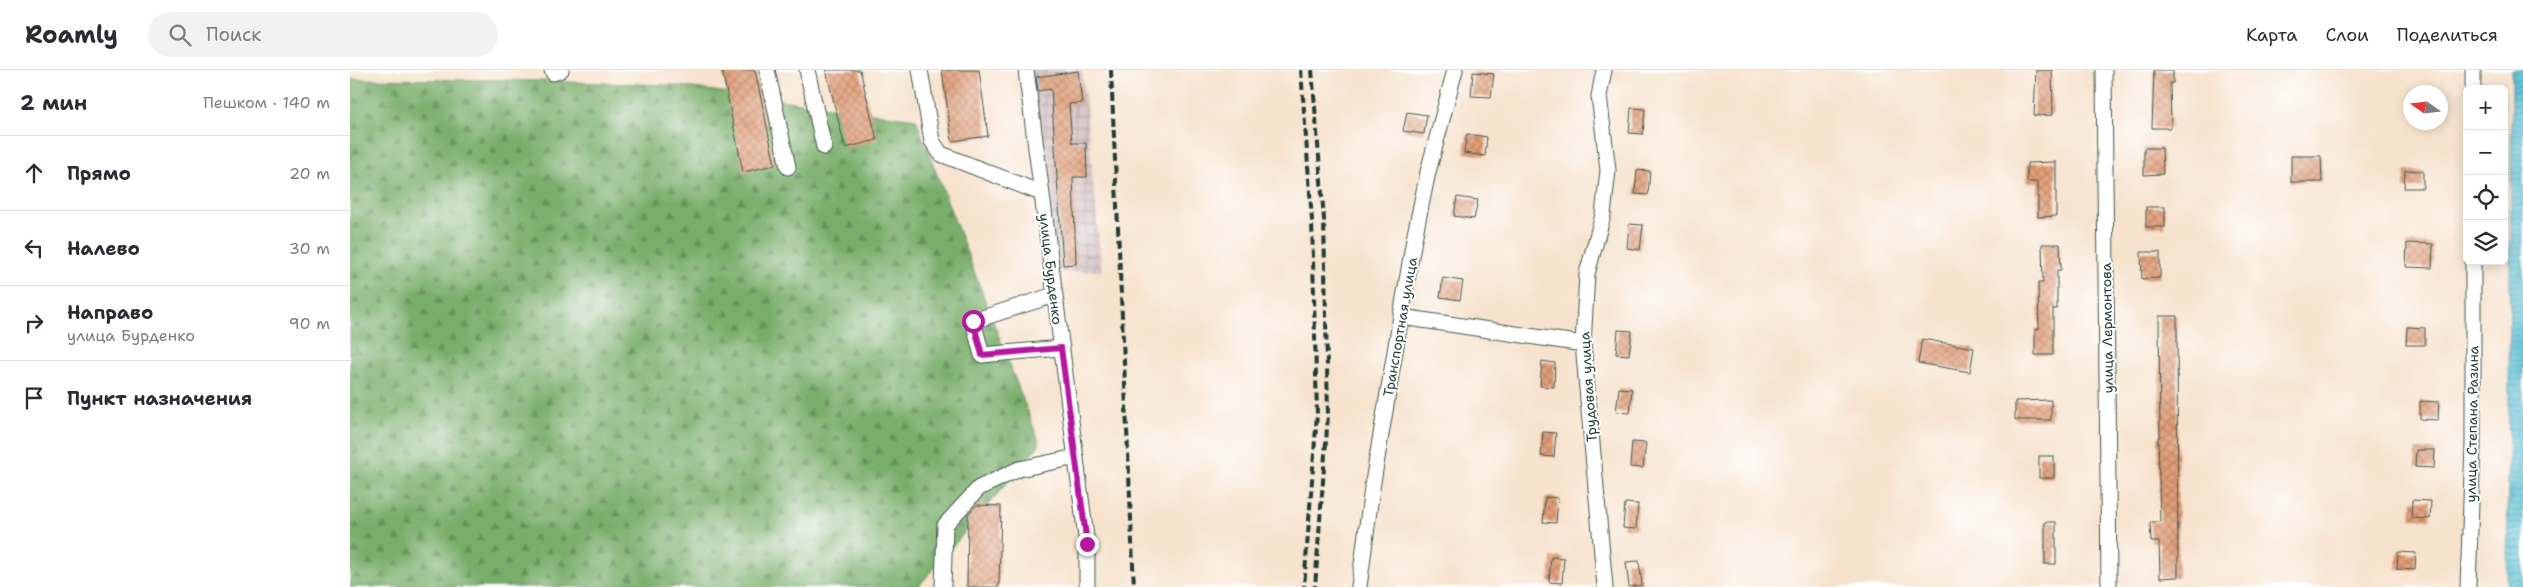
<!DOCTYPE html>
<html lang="ru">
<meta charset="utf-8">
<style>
:root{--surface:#fff;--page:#f2f2f3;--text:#2b2b33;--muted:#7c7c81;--line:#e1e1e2}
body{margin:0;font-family:"Shantell Sans",sans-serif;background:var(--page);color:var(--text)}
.controls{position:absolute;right:15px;top:15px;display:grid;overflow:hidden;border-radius:8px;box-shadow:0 2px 12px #0003}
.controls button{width:45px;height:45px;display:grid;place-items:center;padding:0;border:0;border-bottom:1px solid var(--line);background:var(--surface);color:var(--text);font:25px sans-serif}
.compass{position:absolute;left:2053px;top:15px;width:45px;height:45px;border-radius:50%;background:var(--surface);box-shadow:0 2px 12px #0003;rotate:284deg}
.stop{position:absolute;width:15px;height:15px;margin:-11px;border:4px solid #b5179e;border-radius:50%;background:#fff}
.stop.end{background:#b5179e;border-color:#fff;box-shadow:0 1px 5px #0008}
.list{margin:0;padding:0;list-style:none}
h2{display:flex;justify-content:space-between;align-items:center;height:65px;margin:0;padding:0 20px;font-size:21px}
h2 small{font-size:16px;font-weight:400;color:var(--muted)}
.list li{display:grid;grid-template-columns:32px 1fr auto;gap:15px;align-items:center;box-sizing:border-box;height:75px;padding:0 20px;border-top:1px solid var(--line)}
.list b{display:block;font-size:19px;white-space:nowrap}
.list p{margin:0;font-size:16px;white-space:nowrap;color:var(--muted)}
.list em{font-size:16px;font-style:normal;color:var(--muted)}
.icon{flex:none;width:28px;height:28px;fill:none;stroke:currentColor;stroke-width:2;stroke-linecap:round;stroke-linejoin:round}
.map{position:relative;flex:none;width:2173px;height:517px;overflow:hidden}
header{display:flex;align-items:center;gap:30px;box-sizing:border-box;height:70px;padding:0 25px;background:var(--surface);border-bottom:1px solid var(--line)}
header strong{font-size:24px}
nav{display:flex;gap:28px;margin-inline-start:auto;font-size:18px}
.search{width:350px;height:45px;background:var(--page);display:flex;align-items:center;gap:12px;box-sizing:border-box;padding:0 18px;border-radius:28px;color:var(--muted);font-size:19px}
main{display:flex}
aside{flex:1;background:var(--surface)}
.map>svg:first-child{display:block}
.industrial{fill:url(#industrial-grid)}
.forest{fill:url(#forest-firs);stroke:#4c7650}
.water{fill:url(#water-rules);stroke:#3a7d83}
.building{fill:url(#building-cross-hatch)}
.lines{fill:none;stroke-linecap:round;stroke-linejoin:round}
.minor-casing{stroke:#3f564b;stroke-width:17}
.minor{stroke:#fff;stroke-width:15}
.rail{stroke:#1f3d34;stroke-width:4;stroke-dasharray:8 4;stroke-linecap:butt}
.route{stroke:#b5179e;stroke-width:6}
.labels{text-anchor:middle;stroke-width:4;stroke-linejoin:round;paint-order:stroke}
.street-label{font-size:14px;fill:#1f3d34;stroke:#fff}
</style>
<header>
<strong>Roamly</strong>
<div class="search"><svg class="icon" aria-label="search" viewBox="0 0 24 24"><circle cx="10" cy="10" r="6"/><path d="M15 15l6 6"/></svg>Поиск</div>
<nav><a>Карта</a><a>Слои</a><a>Поделиться</a></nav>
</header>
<main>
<aside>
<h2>2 мин<small>Пешком · 140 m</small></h2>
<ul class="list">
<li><svg class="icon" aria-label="ahead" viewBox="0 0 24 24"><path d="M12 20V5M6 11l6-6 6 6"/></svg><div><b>Прямо</b></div><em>20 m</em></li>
<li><svg class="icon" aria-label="left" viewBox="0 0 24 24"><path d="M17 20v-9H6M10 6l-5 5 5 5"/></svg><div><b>Налево</b></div><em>30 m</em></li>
<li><svg class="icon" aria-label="right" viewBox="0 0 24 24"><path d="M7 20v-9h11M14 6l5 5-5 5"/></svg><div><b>Направо</b><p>улица Бурденко</p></div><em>90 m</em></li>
<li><svg class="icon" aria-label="arrive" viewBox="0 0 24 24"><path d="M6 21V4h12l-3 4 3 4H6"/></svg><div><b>Пункт назначения</b></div></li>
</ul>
</aside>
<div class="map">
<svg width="2173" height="517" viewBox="0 0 2173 517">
<defs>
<pattern id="industrial-grid" width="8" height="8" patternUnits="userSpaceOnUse" patternTransform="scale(1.25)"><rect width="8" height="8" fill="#d2bfbf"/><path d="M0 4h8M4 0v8" fill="none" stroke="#aa9c9c"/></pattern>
<pattern id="forest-firs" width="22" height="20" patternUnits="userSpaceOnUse" patternTransform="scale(1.25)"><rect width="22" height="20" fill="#79ae6b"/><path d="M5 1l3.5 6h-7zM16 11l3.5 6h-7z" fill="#638f59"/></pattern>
<pattern id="water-rules" width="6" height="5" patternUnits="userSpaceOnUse" patternTransform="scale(1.25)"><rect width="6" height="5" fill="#55bdd2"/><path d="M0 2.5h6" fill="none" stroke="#469bab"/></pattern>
<pattern id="building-cross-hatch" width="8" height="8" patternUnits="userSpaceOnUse" patternTransform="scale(1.25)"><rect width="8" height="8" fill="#e39f79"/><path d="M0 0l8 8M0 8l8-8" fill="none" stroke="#b78364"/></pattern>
</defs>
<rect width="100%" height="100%" fill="#fff"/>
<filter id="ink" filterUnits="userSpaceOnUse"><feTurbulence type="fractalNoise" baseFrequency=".02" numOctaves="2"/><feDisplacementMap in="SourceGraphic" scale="10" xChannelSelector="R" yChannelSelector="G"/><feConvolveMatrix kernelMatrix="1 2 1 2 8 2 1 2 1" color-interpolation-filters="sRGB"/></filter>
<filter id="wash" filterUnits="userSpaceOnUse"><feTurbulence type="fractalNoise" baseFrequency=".0096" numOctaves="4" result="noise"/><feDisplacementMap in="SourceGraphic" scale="20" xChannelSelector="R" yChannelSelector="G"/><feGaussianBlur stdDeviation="1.12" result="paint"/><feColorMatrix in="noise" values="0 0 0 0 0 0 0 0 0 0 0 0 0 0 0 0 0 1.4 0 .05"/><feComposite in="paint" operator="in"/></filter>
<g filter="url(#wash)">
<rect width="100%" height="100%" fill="#f7e3cd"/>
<path class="industrial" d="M679,0H732L752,201L708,202Z"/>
<path class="forest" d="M0,9L156,10L322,15L566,49L690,374L568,517H0Z"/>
<path class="water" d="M2162,0H2173V517H2157Z"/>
<g id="blocks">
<g class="building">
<path d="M372,0H405L425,95L393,102Z"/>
<path d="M476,0H510L527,70L495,78Z"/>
<path d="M592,0H629L638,66L602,71Z"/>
<path d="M1686,0H1702L1703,45L1684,46Z"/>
<path d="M1804,0H1823V13H1820L1821,58H1802Z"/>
<path d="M728,1L732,33L719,34L722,73H736L737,107H723L726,194L713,195L701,19L688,21L686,7Z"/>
<path d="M1123,2L1144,4L1141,27L1121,26Z"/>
<path d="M1281,38L1295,39L1293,64L1279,63Z"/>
<path d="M1057,42L1077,45L1074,64L1053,61Z"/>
<path d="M1117,64L1137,67L1135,86L1114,83Z"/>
<path d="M1794,78H1812L1813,104L1794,105Z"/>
<path d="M1941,86H1971L1972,112H1941Z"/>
<path d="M1706,92V146L1688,147V112H1677V93Z"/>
<path d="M1287,100L1300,101L1298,125L1285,124Z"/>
<path d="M2055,100L2073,101V118H2054Z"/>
<path d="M1107,127L1128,130L1124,149L1104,146Z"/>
<rect x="1796" y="137" width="19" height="20"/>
<path d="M1279,154L1293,155L1290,180L1277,178Z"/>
<path d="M2057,173L2083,174L2082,198L2056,197Z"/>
<path d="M1692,174H1710L1711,200H1707V239H1703V285H1685V259H1689L1688,213H1693Z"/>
<path d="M1791,182H1810V208L1792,209Z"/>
<path d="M1093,208L1113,211L1110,230L1090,227Z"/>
<path d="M1809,246H1827L1828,507L1810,508L1809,472H1801L1800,452H1810L1808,367H1810Z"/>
<path d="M2057,257L2075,258V275H2056Z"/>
<path d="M1268,260L1282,261L1279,285L1266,284Z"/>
<path d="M1572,269L1624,278L1620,302L1568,293Z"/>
<path d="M1192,291L1205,293L1204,317L1190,316Z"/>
<path d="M1269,318L1282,319L1280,343L1266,342Z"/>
<path d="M1701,330V350H1665V331Z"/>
<path d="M2070,331L2089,332L2088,350L2070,349Z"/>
<path d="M1193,362L1206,363L1204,387L1191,386Z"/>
<path d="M1282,372L1296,373L1293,398L1280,397Z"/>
<path d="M2066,380H2085L2084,398L2065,397Z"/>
<rect x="1689" y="386" width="15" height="22"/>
<path d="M1195,427L1208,428L1206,453L1193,452Z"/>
<path d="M2062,430L2081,431L2080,449L2061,448Z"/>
<path d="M1275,433L1288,434L1286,459L1273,458Z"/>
<path d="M627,435L651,436L649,517H617L618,444Z"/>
<rect x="1695" y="452" width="11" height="42"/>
<path d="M2048,482L2066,483L2065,500L2047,499Z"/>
<path d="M1201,487L1214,488L1212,513L1199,512Z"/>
<path d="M1289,491L1292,515L1279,517L1276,492Z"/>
</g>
</g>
</g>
<g filter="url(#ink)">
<use href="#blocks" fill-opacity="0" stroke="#3f564b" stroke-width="1"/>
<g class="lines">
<g class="minor-casing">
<g id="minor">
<path d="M202,0L203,3L211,0"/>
<path d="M417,0L438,97"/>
<path d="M457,0L474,77"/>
<path d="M570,0L582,71L591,84L691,123"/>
<path d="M676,0L737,475V517"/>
<path d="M1254,0L1249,26L1258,100L1253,145L1237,204L1233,274L1255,517"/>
<path d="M1754,0L1759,517"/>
<path d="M2123,19V0"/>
<path d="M704,225L623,251L632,285L711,278"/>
<path d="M1052,247L1233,274"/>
<path d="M593,517L595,455L629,418L669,399L726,387"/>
<path d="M1009,517L1022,418L1064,169L1078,102L1105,0"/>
<path d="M2118,517L2123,374V191"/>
</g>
</g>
<use href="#minor" class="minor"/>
<g class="rail">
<path d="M761,0L784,517"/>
<path d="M951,0L962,150L967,344L954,517"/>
<path d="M962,0L974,149L978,345L965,517"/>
</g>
</g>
</g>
<g class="lines" filter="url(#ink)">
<path class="route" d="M623,251L632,285L711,278L737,474"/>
</g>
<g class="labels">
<g class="street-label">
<text transform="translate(701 199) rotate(83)" y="5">улица Бурденко</text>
<text transform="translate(1050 257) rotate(-80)" y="5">Транспортная улица</text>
<text transform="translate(1757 258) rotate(-91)" y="5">улица Лермонтова</text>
<text transform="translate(1238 317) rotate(-94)" y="5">Трудовая улица</text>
<text transform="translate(2122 354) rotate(-89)" y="5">улица Степана Разина</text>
</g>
</g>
</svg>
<div class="controls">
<button>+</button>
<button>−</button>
<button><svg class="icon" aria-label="locate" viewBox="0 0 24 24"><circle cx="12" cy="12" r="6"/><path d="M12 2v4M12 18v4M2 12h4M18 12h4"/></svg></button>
<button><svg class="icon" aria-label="layers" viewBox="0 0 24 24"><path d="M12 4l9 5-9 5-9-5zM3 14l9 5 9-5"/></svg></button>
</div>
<svg class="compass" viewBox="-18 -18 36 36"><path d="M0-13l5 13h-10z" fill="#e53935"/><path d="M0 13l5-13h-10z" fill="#7c7c81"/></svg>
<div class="stop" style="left:623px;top:251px"></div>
<div class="stop end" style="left:737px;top:474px"></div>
</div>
</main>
